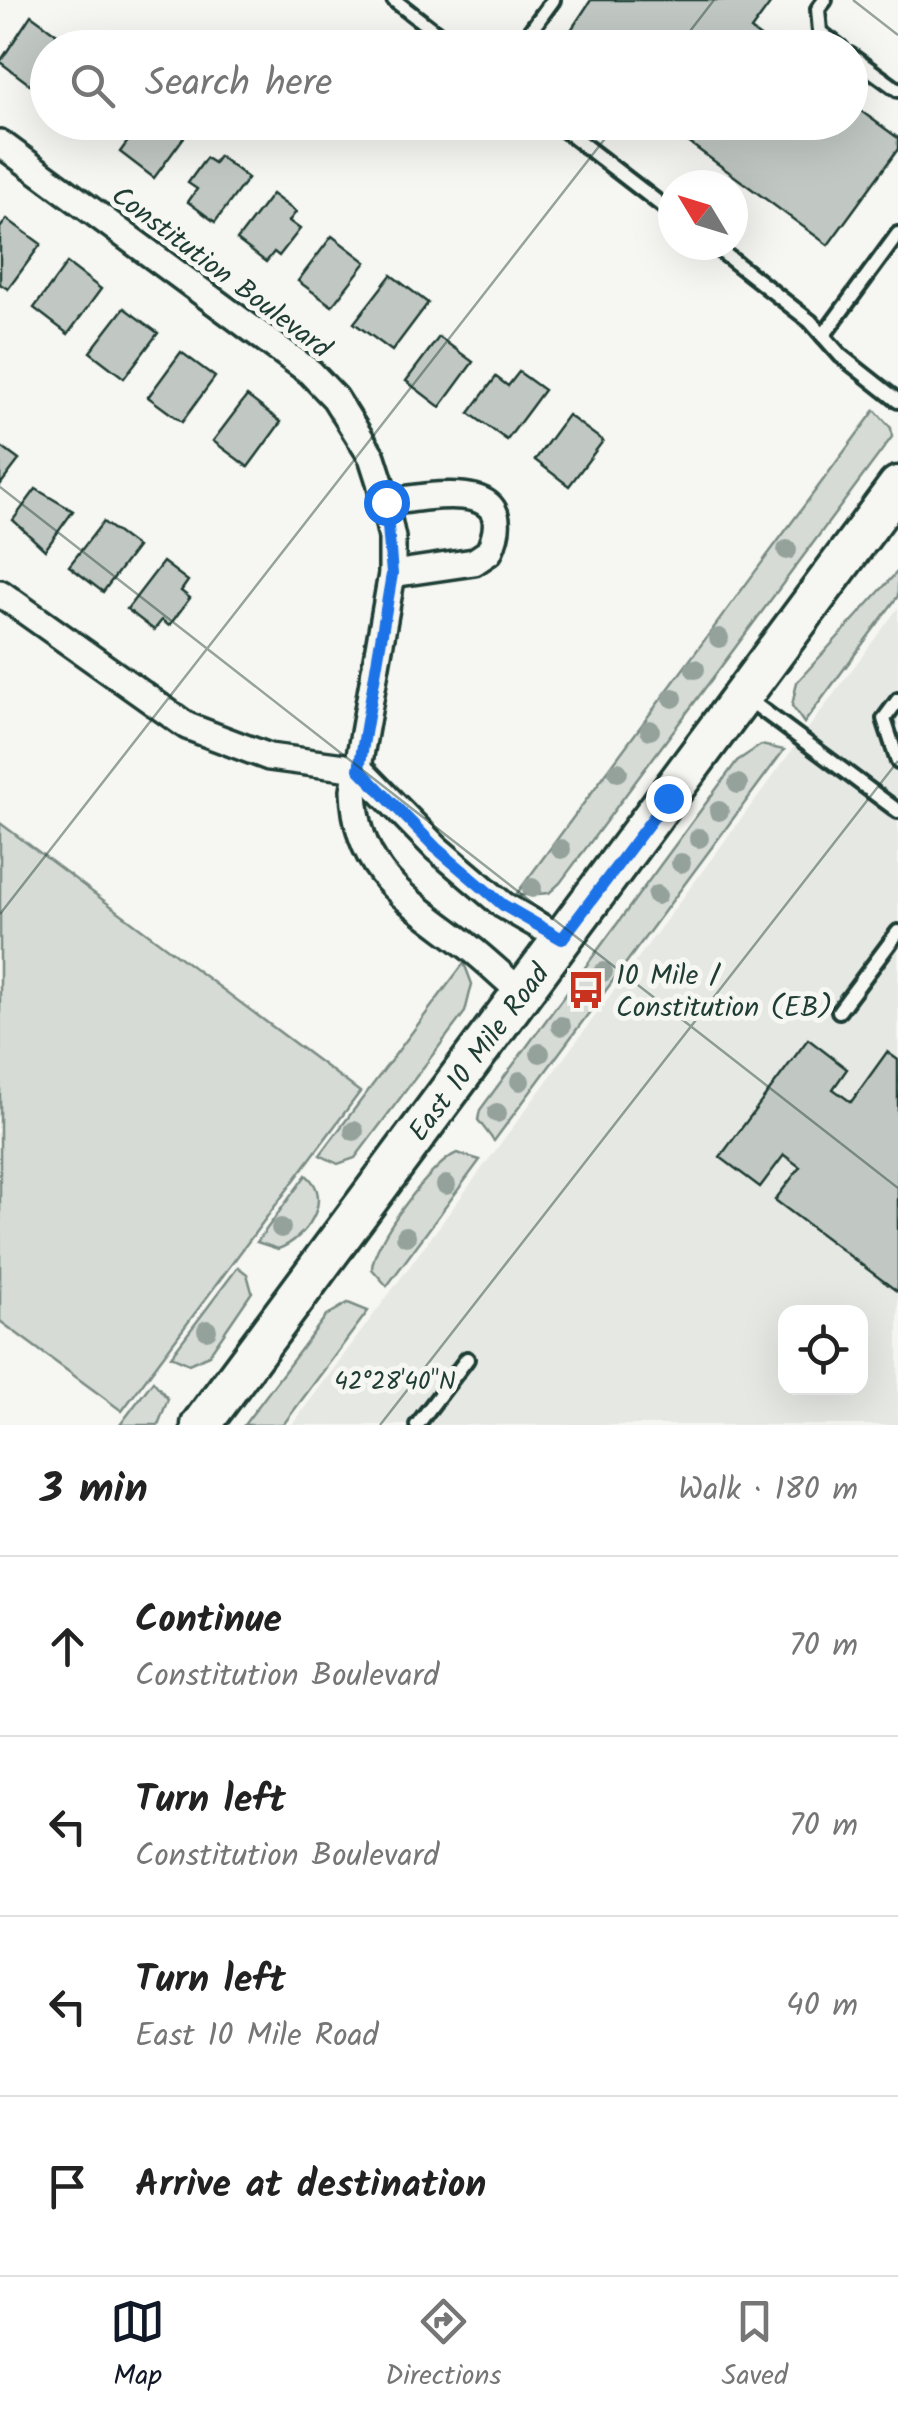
<!DOCTYPE html>
<meta charset="utf-8">
<style>
:root{--surface:#fff;--page:#f2f2f2;--text:#222;--muted:#767676;--line:#e0e0e0;--accent:#111827}
body{margin:0;font-family:Kalam,sans-serif;background:var(--page);color:var(--text)}
.controls{position:absolute;right:30px;bottom:30px;display:grid;overflow:hidden;border-radius:20px;box-shadow:0 10px 40px #0002}
.controls button{width:90px;height:90px;display:grid;place-items:center;padding:0;border:0;border-bottom:2px solid var(--line);background:var(--surface);color:var(--text);font:50px sans-serif}
.compass{position:absolute;left:658px;top:170px;width:90px;height:90px;border-radius:50%;background:var(--surface);box-shadow:0 10px 40px #0002;rotate:308deg}
.stop{position:absolute;width:30px;height:30px;margin:-22px;border:8px solid #1a73e8;border-radius:50%;background:#fff}
.stop.end{background:#1a73e8;border-color:#fff;box-shadow:0 2px 10px #0008}
.list{margin:0;padding:0;list-style:none}
h2{display:flex;justify-content:space-between;align-items:center;height:130px;margin:0;padding:0 40px;font-size:42px}
h2 small{font-size:32px;font-weight:400;color:var(--muted)}
.list li{display:grid;grid-template-columns:65px 1fr auto;gap:30px;align-items:center;box-sizing:border-box;height:180px;padding:0 40px;border-top:2px solid var(--line)}
.list b{display:block;font-size:38px;white-space:nowrap}
.list p{margin:0;font-size:32px;white-space:nowrap;color:var(--muted)}
.list em{font-size:32px;font-style:normal;color:var(--muted)}
.icon{flex:none;width:55px;height:55px;fill:none;stroke:currentColor;stroke-width:2;stroke-linecap:round;stroke-linejoin:round}
.map{position:relative;flex:none;width:898px;height:1425px;overflow:hidden}
.search{position:absolute;background:var(--surface);box-shadow:0 10px 40px #0002;left:30px;right:30px;top:30px;height:110px;display:flex;align-items:center;gap:25px;box-sizing:border-box;padding:0 35px;border-radius:55px;color:var(--muted);font-size:38px}
.sheet{height:850px;background:var(--surface)}
nav{display:flex;justify-content:space-around;align-items:center;box-sizing:border-box;height:140px;border-top:2px solid var(--line);background:var(--surface);font-size:28px;color:var(--muted)}
nav a{display:grid;justify-items:center;gap:5px}
nav .on{color:var(--accent)}
.map>svg:first-child{display:block}
.built{fill:#e6e8e4;fill-rule:evenodd}
.green{fill:#d6dbd6;stroke:#7a8c85;stroke-width:2.5}
.building{fill:#c1c8c3;stroke:#1f3d34;stroke-width:2.5}
.lines{fill:none;stroke-linecap:round;stroke-linejoin:round}
.lane-casing{stroke:#1f3d34;stroke-width:20}
.street-casing{stroke:#1f3d34;stroke-width:32}
.secondary-casing{stroke:#1f3d34;stroke-width:45}
.lane{stroke:#f6f6f2;stroke-width:12}
.street{stroke:#f6f6f2;stroke-width:25}
.secondary{stroke:#f6f6f2;stroke-width:38}
.tree{fill:#94a29b}
.route{stroke:#1a73e8;stroke-width:12}
.ticks{fill:none;stroke:#1f3d34;stroke-width:2.5;stroke-opacity:0.45}
.labels{text-anchor:middle;stroke-width:10;stroke-linejoin:round;paint-order:stroke}
.street-label{font-size:28px;fill:#1f3d34;stroke:#f6f6f2}
.poi-label{font-size:28px;fill:#1f3d34;stroke:#f6f6f2;text-anchor:start}
.ticks-label{font-size:25px;text-anchor:middle;fill:#1f3d34;stroke:#f6f6f2;stroke-width:10;stroke-linejoin:round;paint-order:stroke}
</style>
<div class="map">
<svg width="898" height="1425" viewBox="0 0 898 1425">
<rect width="100%" height="100%" fill="#f6f6f2"/>
<filter id="ink" filterUnits="userSpaceOnUse"><feTurbulence type="fractalNoise" baseFrequency=".01" numOctaves="2"/><feDisplacementMap in="SourceGraphic" scale="20" xChannelSelector="R" yChannelSelector="G"/><feConvolveMatrix kernelMatrix="1 2 1 2 8 2 1 2 1" color-interpolation-filters="sRGB"/></filter>
<g filter="url(#ink)">
<path class="built" d="M898,608V1425H292L813,722ZM786,1312H860V1388H786Z"/>
<g class="green">
<path d="M875,410L891,428L892,437L560,883L549,893L515,896Z"/>
<path d="M898,571V596L804,723L792,706L797,682Z"/>
<path d="M761,745L784,750L494,1141L478,1120L480,1110L737,761Z"/>
<path d="M0,823L360,1092L122,1411L0,1321Z"/>
<path d="M464,963L472,984L465,1012L355,1158L338,1164L320,1155Z"/>
<path d="M457,1153L480,1160L387,1286L372,1269C372,1242 433,1162 457,1153Z"/>
<path d="M306,1175C335,1198 306,1239 278,1249L257,1242Z"/>
<path d="M238,1267L247,1274L252,1292L209,1355L189,1364L171,1356Z"/>
<path d="M348,1303L368,1311L283,1425H244L326,1316Z"/>
<path d="M153,1381L168,1399L158,1425H120Z"/>
</g>
<g class="building">
<path d="M591,0H773L751,30L775,48H559Z"/>
<path d="M31,15L57,34L49,43L55,48H48V68L33,87L0,62Z"/>
<path d="M850,103L898,138V149L828,245L661,122H850Z"/>
<path d="M142,122H173L187,133L154,178L120,152Z"/>
<path d="M219,156L248,178L215,222L188,202L197,189L188,183L206,158L214,163Z"/>
<path d="M272,194L296,212L289,221L300,229L279,256L274,252L266,262L237,240Z"/>
<path d="M7,219L41,244L8,289L0,284V228Z"/>
<path d="M332,236L366,262L332,306L298,281Z"/>
<path d="M67,263L101,289L68,334L34,308Z"/>
<path d="M391,275L428,303L392,351L354,323Z"/>
<path d="M124,308L158,333L124,378L90,352Z"/>
<path d="M439,337L473,362L440,407L406,381Z"/>
<path d="M181,352L215,377L182,422L148,397Z"/>
<path d="M519,372L544,390L507,440L469,413L496,377L508,386Z"/>
<path d="M247,396L281,422L248,467L213,441Z"/>
<path d="M568,415L603,441L569,486L535,460Z"/>
<path d="M0,446L19,460L0,485Z"/>
<path d="M36,489L73,511L45,550L13,520Z"/>
<path d="M103,522L137,547L103,592L69,566Z"/>
<path d="M163,562L188,581L181,591L190,598L169,626L162,620L154,630L127,609Z"/>
<path d="M808,1039L847,1069L833,1089L851,1102L887,1052L898,1060V1292L775,1200L800,1167L784,1155L760,1187L720,1157Z"/>
</g>
<g class="lines">
<g class="lane-casing">
<g id="lane">
<path d="M394,0L456,48"/>
<path d="M825,0L818,9L820,32L841,48"/>
<path d="M518,48L553,0"/>
<path d="M850,55L898,90"/>
<path d="M554,122L673,214"/>
<path d="M713,245L810,321L841,356L898,401"/>
<path d="M823,336L898,234"/>
<path d="M745,697L898,811"/>
<path d="M898,700L884,719L898,762"/>
<path d="M839,1011L898,932"/>
<path d="M417,1425L467,1359"/>
</g>
</g>
<g class="street-casing">
<g id="street">
<path d="M0,143L310,372L335,398L372,457L380,482L392,538V574L354,790C356,874 410,901 469,947C487,961 504,978 522,993"/>
<path d="M386,502C425,498 524,474 489,552L474,562L392,574"/>
<path d="M0,593L187,726L269,757L359,769L436,848L503,905L562,939"/>
</g>
</g>
<g class="secondary-casing">
<path id="secondary" d="M201,1425L898,486"/>
</g>
<use href="#lane" class="lane"/>
<use href="#street" class="street"/>
<use href="#secondary" class="secondary"/>
</g>
<g class="tree">
<circle cx="787" cy="550" r="10"/>
<circle cx="719" cy="638" r="10"/>
<circle cx="695" cy="669" r="10"/>
<circle cx="673" cy="698" r="10"/>
<circle cx="650" cy="730" r="10"/>
<circle cx="618" cy="772" r="10"/>
<circle cx="738" cy="784" r="10"/>
<circle cx="719" cy="811" r="10"/>
<circle cx="699" cy="838" r="10"/>
<circle cx="561" cy="849" r="10"/>
<circle cx="681" cy="863" r="10"/>
<circle cx="532" cy="888" r="10"/>
<circle cx="657" cy="895" r="10"/>
<circle cx="603" cy="972" r="10"/>
<circle cx="561" cy="1026" r="10"/>
<circle cx="540" cy="1053" r="10"/>
<circle cx="520" cy="1081" r="10"/>
<circle cx="497" cy="1113" r="10"/>
<circle cx="354" cy="1131" r="10"/>
<circle cx="446" cy="1185" r="10"/>
<circle cx="281" cy="1228" r="10"/>
<circle cx="406" cy="1236" r="10"/>
<circle cx="207" cy="1330" r="10"/>
</g>
</g>
<g class="lines" filter="url(#ink)">
<path class="route" d="M386,502L392,574L359,769L436,848L503,905L562,939L668,798"/>
</g>
<path class="ticks" d="M853,0L898,35M677,48L714,0M0,487L898,1188M0,914L618,122M380,1425L898,761"/>
<defs>
<g id="bus-bare" transform="scale(3)"><path d="M-5-6H5V4H4V6H2V4H-2V6H-4V4H-5ZM-3.5-4V0h7V-4ZM-3.5 1.2v1.5H-2V1.2ZM2 1.2v1.5H3.5V1.2Z" fill="#c8321e" stroke="#f6f6f2" stroke-width="2.5" paint-order="stroke"/></g>
</defs>
<g fill-rule="evenodd">
<use href="#bus-bare" x="586" y="990"/>
</g>
<g class="labels">
<g class="street-label">
<text transform="translate(222 271) rotate(37)" y="10">Constitution Boulevard</text>
<text transform="translate(478 1052) rotate(-53)" y="10">East 10 Mile Road</text>
</g>
<g class="poi-label">
<text x="616" y="984">10 Mile /<tspan x="616" dy="32">Constitution (EB)</tspan></text>
</g>
</g>
<g class="ticks-label">
<text x="395" y="1389">42°28'40"N</text>
</g>
</svg>
<div class="controls">
<button><svg class="icon" aria-label="locate" viewBox="0 0 24 24"><circle cx="12" cy="12" r="6"/><path d="M12 2v4M12 18v4M2 12h4M18 12h4"/></svg></button>
</div>
<svg class="compass" viewBox="-18 -18 36 36"><path d="M0-13l5 13h-10z" fill="#e53935"/><path d="M0 13l5-13h-10z" fill="#767676"/></svg>
<div class="stop" style="left:386px;top:502px"></div>
<div class="stop end" style="left:668px;top:798px"></div>
<div class="search"><svg class="icon" aria-label="search" viewBox="0 0 24 24"><circle cx="10" cy="10" r="6"/><path d="M15 15l6 6"/></svg>Search here</div>
</div>
<section class="sheet">
<h2>3 min<small>Walk · 180 m</small></h2>
<ul class="list">
<li><svg class="icon" aria-label="ahead" viewBox="0 0 24 24"><path d="M12 20V5M6 11l6-6 6 6"/></svg><div><b>Continue</b><p>Constitution Boulevard</p></div><em>70 m</em></li>
<li><svg class="icon" aria-label="left" viewBox="0 0 24 24"><path d="M17 20v-9H6M10 6l-5 5 5 5"/></svg><div><b>Turn left</b><p>Constitution Boulevard</p></div><em>70 m</em></li>
<li><svg class="icon" aria-label="left" viewBox="0 0 24 24"><path d="M17 20v-9H6M10 6l-5 5 5 5"/></svg><div><b>Turn left</b><p>East 10 Mile Road</p></div><em>40 m</em></li>
<li><svg class="icon" aria-label="arrive" viewBox="0 0 24 24"><path d="M6 21V4h12l-3 4 3 4H6"/></svg><div><b>Arrive at destination</b></div></li>
</ul>
</section>
<nav>
<a class="on"><svg class="icon" aria-label="map" viewBox="0 0 24 24"><path d="M3 6l6-2 6 2 6-2v14l-6 2-6-2-6 2zM9 4v14M15 6v14"/></svg>Map</a>
<a><svg class="icon" aria-label="directions" viewBox="0 0 24 24"><path d="M12 3l9 9-9 9-9-9zM9 14v-3h6M13 9l2 2-2 2"/></svg>Directions</a>
<a><svg class="icon" aria-label="saved" viewBox="0 0 24 24"><path d="M7 4h10v16l-5-4-5 4z"/></svg>Saved</a>
</nav>
